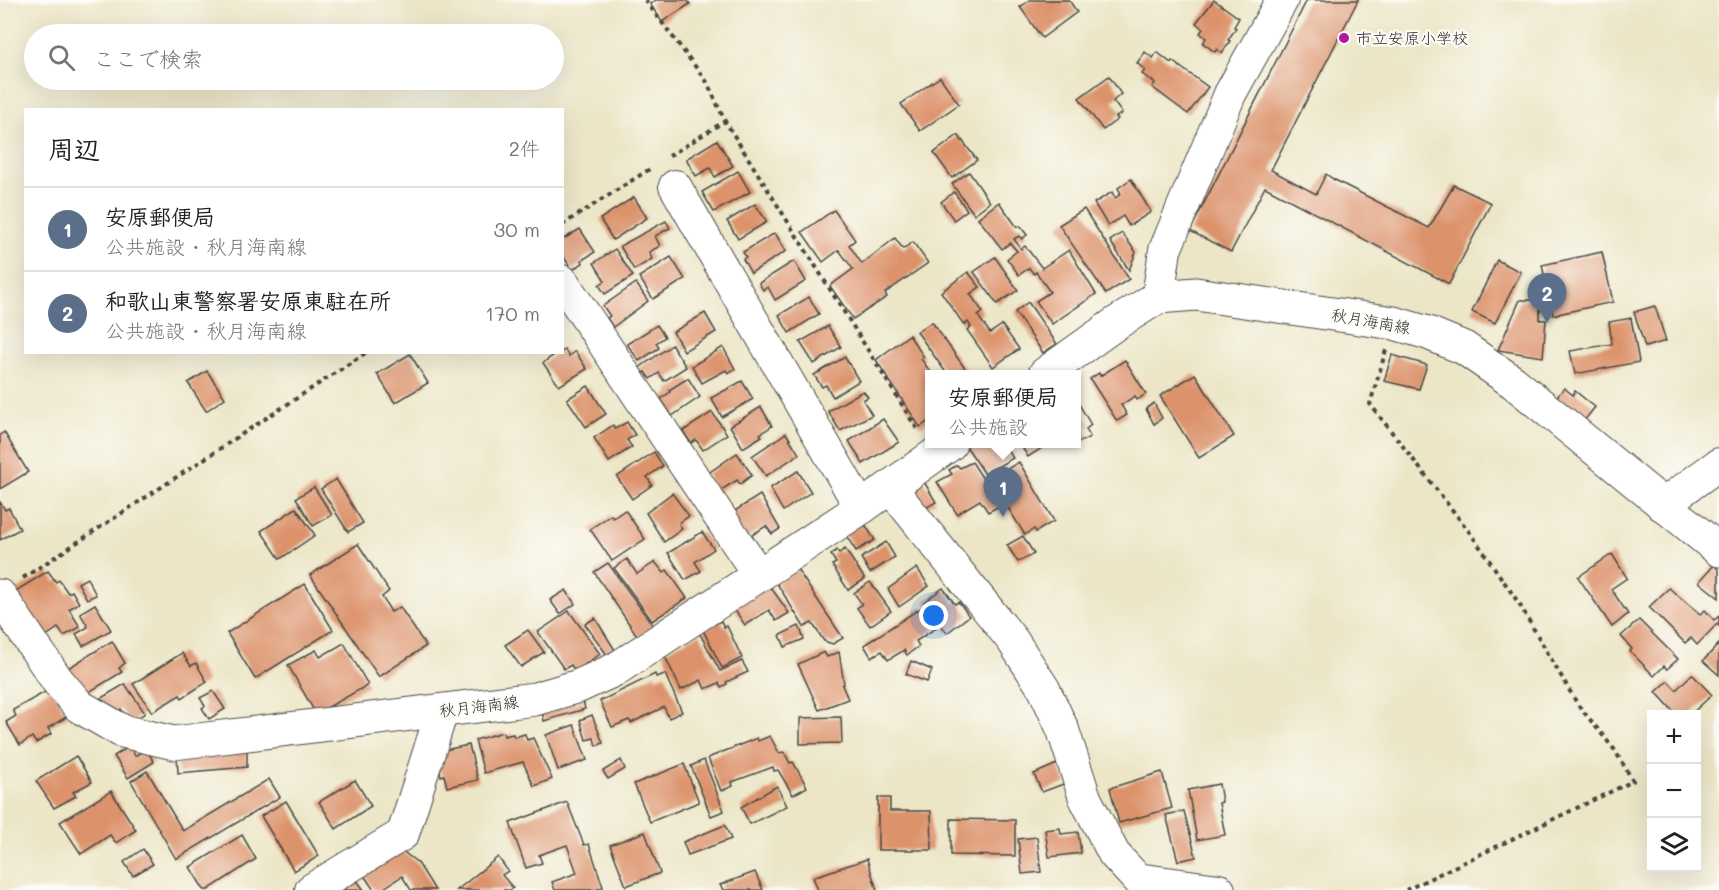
<!DOCTYPE html>
<html lang="ja">
<meta charset="utf-8">
<style>
:root{--surface:#fff;--page:#f6f6f6;--text:#202124;--muted:#757577;--line:#e0e0e0;--accent:#1a73e8}
body{margin:0;font-family:Mali,"Klee One",sans-serif;background:var(--page);color:var(--text)}
.controls{position:absolute;right:18px;bottom:18px;display:grid;overflow:hidden;border-radius:0px;box-shadow:0 6px 24px #0002}
.controls button{width:54px;height:54px;display:grid;place-items:center;padding:0;border:0;border-bottom:2px solid var(--line);background:var(--surface);color:var(--text);font:30px sans-serif}
.you{position:absolute;left:934px;top:616px;width:21px;height:21px;margin:-15px;border:4px solid #fff;border-radius:50%;background:#1a73e8;box-shadow:0 0 0 9px #1a73e833}
.badge{display:grid;place-items:center;width:39px;height:39px;border-radius:50%;background:var(--accent);color:#fff;font-size:20px;font-weight:700}
.pin{position:absolute;translate:-50% -50px;filter:drop-shadow(0 2px 3px #0008)}
.pin::after{content:'';position:absolute;top:32px;width:21px;height:18px;background:inherit;clip-path:polygon(0 0,100% 0,50% 100%)}
.popup{position:absolute;left:925px;top:370px;width:156px;height:78px;box-sizing:border-box;display:grid;place-content:center;border-radius:0px;background:var(--surface);filter:drop-shadow(0 2px 4px #0005);font-size:20px;white-space:nowrap;color:var(--muted)}
.popup b{font-size:22px;color:var(--text)}
.popup::after{content:'';position:absolute;left:50%;top:100%;margin-left:-12px;border:12px solid transparent;border-top-color:var(--surface)}
.list{margin:0;padding:0;list-style:none}
h2{display:flex;justify-content:space-between;align-items:center;height:78px;margin:0;padding:0 24px;font-size:26px}
h2 small{font-size:20px;font-weight:400;color:var(--muted)}
.list li{display:grid;grid-template-columns:39px 1fr auto;gap:18px;align-items:center;box-sizing:border-box;height:84px;padding:0 24px;border-top:2px solid var(--line)}
.list b{display:block;font-size:22px;white-space:nowrap}
.list p{margin:0;font-size:20px;white-space:nowrap;color:var(--muted)}
.list em{font-size:20px;font-style:normal;color:var(--muted)}
.icon{flex:none;width:33px;height:33px;fill:none;stroke:currentColor;stroke-width:2;stroke-linecap:round;stroke-linejoin:round}
.map{position:relative;flex:none;width:1719px;height:890px;overflow:hidden}
.search{position:absolute;background:var(--surface);box-shadow:0 6px 24px #0002;left:24px;top:24px;width:540px;height:66px;display:flex;align-items:center;gap:15px;box-sizing:border-box;padding:0 21px;border-radius:33px;color:var(--muted);font-size:22px}
.panel{position:absolute;background:var(--surface);box-shadow:0 6px 24px #0002;left:24px;top:108px;width:540px;height:246px;border-radius:0px}
.map>svg:first-child{display:block}
.building{fill:#dc926b}
.lines{fill:none;stroke-linecap:round;stroke-linejoin:round}
.minor-casing{stroke:#484742;stroke-width:34}
.major-casing{stroke:#484742;stroke-width:35}
.path{stroke:#484742;stroke-width:4;stroke-dasharray:4.5 4.5;stroke-linecap:butt}
.minor{stroke:#fff;stroke-width:32}
.major{stroke:#fff;stroke-width:33}
.poi-dot{fill:#b5179e;stroke:#fdfcf7;stroke-width:2}
.labels{text-anchor:middle;stroke-width:4.5;stroke-linejoin:round;paint-order:stroke}
.poi-label{font-size:16px;fill:#2b2b2b;stroke:#fdfcf7;text-anchor:start}
.street-label{font-size:16px;fill:#2b2b2b;stroke:#fdfcf7}
</style>
<div class="map">
<svg width="1719" height="890" viewBox="0 0 1719 890">
<rect width="100%" height="100%" fill="#fdfcf7"/>
<filter id="ink" filterUnits="userSpaceOnUse"><feTurbulence type="fractalNoise" baseFrequency=".0167" numOctaves="2"/><feDisplacementMap in="SourceGraphic" scale="12" xChannelSelector="R" yChannelSelector="G"/><feConvolveMatrix kernelMatrix="1 2 1 2 8 2 1 2 1" color-interpolation-filters="sRGB"/></filter>
<filter id="wash" filterUnits="userSpaceOnUse"><feTurbulence type="fractalNoise" baseFrequency=".008" numOctaves="4" result="noise"/><feDisplacementMap in="SourceGraphic" scale="24" xChannelSelector="R" yChannelSelector="G"/><feGaussianBlur stdDeviation="1.35" result="paint"/><feColorMatrix in="noise" values="0 0 0 0 0 0 0 0 0 0 0 0 0 0 0 0 0 1.4 0 .05"/><feComposite in="paint" operator="in"/></filter>
<g filter="url(#wash)">
<rect width="100%" height="100%" fill="#ece6c7"/>
<g id="blocks">
<g class="building">
<path d="M656,0H687L690,4L662,22L650,4Z"/>
<path d="M1030,0H1069L1077,12L1042,38L1020,7Z"/>
<path d="M1214,0L1239,18L1234,27L1236,28L1228,40L1230,41L1222,53L1217,49L1215,52L1203,43L1206,38L1200,33L1203,29L1196,23Z"/>
<path d="M1307,0H1358L1271,170L1316,194L1326,174L1333,179L1429,228L1454,185L1491,203L1449,284L1265,187L1231,252L1190,231Z"/>
<path d="M1145,52L1153,58L1157,52L1171,63L1172,61L1208,87L1188,114L1152,87L1155,83L1142,74L1145,70L1137,63Z"/>
<path d="M1109,76L1121,94L1113,101L1122,113L1116,117L1118,119L1103,130L1079,98Z"/>
<path d="M940,77L959,104L920,131L901,104Z"/>
<path d="M958,135L977,160L952,178L934,153Z"/>
<path d="M717,140L733,166L715,177L710,168L696,176L686,159Z"/>
<path d="M738,171L750,192L714,212L702,192Z"/>
<path d="M969,172L990,202L974,214L952,184Z"/>
<path d="M1131,179L1151,212L1129,226L1123,216L1108,226L1094,203L1112,192L1115,198L1121,194L1118,188Z"/>
<path d="M954,192L967,210L954,220L941,202Z"/>
<path d="M634,197L647,218L613,240L600,219Z"/>
<path d="M999,202L1017,227L1020,226L1027,235L1022,239L1019,236L1014,239L1021,249L1025,246L1042,268L1069,250L1096,294L1052,324L1036,301L1050,292L1036,272L1034,274L1029,268L1019,275L1007,259L1017,251L1010,243L1002,249L978,218Z"/>
<path d="M755,204L767,222L738,239L727,221Z"/>
<path d="M1084,209L1129,279L1106,294L1059,225Z"/>
<path d="M834,210L855,240L849,245L862,264L895,238L903,249L913,242L928,263L885,293L887,297L853,319L830,286L853,269L839,250L823,262L802,232Z"/>
<path d="M666,221L670,228L655,236L660,246L649,252L652,259L634,270L620,246Z"/>
<path d="M580,229L595,252L582,260L583,263L572,270L562,254V240Z"/>
<path d="M775,233L786,251L751,273L743,259L746,257L743,252Z"/>
<path d="M1122,233L1136,252L1129,270L1110,241Z"/>
<path d="M615,249L633,276L605,294L599,285L605,281L594,263Z"/>
<path d="M1602,252L1613,302L1553,315L1542,265Z"/>
<path d="M671,257L685,279L653,299L639,277Z"/>
<path d="M995,257L1018,290L997,304L974,272Z"/>
<path d="M1497,260L1521,272L1495,323L1472,312Z"/>
<path d="M794,261L806,281L775,300L768,287L763,290L759,283Z"/>
<path d="M968,272L980,287L970,294L983,312L978,316L990,333L1002,325L1019,349L993,367L967,330L971,327L968,322L964,325L941,292Z"/>
<path d="M636,283L648,301L613,327L607,318L610,316L603,306Z"/>
<path d="M809,297L819,314L789,333L779,315Z"/>
<path d="M1520,300H1540V320H1546L1543,357L1498,350Z"/>
<path d="M1028,302L1057,344L1043,353L1015,312Z"/>
<path d="M1655,306L1666,341L1645,347L1634,312Z"/>
<path d="M705,313L716,332L684,351L673,332Z"/>
<path d="M1631,318L1639,362L1575,374L1570,351L1612,344L1609,322Z"/>
<path d="M932,322L969,374H947L917,332Z"/>
<path d="M657,325L665,337L656,343L659,348L639,361L627,344Z"/>
<path d="M828,326L841,347L814,364L800,342Z"/>
<path d="M909,335L924,357L921,359L932,374H930V420L920,427L876,360Z"/>
<path d="M672,345L686,367L664,381L659,373L650,379L645,372L639,376L636,370Z"/>
<path d="M723,347L735,369L728,373L726,370L702,383L692,366Z"/>
<path d="M564,349L569,356L575,351L587,369L559,386L543,363L558,352H562Z"/>
<path d="M410,354L428,383L395,403L377,374Z"/>
<path d="M1392,355L1427,365L1419,389L1384,381Z"/>
<path d="M845,357L859,381L833,397L826,385L822,387L814,375Z"/>
<path d="M1125,360L1146,394L1137,400L1135,396L1121,405L1127,415L1117,421L1090,379L1099,373L1100,376Z"/>
<path d="M207,371L225,398L206,411L188,383Z"/>
<path d="M1195,374L1234,436L1199,458L1160,396Z"/>
<path d="M688,378L700,397L672,416L661,399L670,392L669,390Z"/>
<path d="M742,381L753,399L722,417L711,398Z"/>
<path d="M588,386L606,414L586,427L567,399Z"/>
<path d="M1564,388L1573,395L1575,391L1595,407L1584,421L1555,399Z"/>
<path d="M863,391L868,397L863,400L872,415L840,431L828,411Z"/>
<path d="M1076,399L1091,425L1086,429L1090,437L1076,444Z"/>
<path d="M1154,403L1162,418L1154,424L1146,409Z"/>
<path d="M761,407L772,426L760,434L762,436L743,448L730,426Z"/>
<path d="M712,412L727,434L703,450L696,440L691,443L683,431Z"/>
<path d="M883,419L899,442L863,464L849,441Z"/>
<path d="M627,422L635,435L627,440L632,447L609,462L594,438L613,425L615,429Z"/>
<path d="M4,432L28,472L0,489V435Z"/>
<path d="M786,433L799,454L766,476L752,456Z"/>
<path d="M970,444H1004L1013,458L985,474L966,446Z"/>
<path d="M1020,444H1048L1028,457Z"/>
<path d="M654,452L663,466L647,477L652,485L632,499L617,477Z"/>
<path d="M737,453L752,475L740,484L737,480L715,494L707,474Z"/>
<path d="M972,462L985,482L1019,462L1054,521L1036,532L1034,529L1025,535L1005,503L988,512L980,500L957,514L937,482L952,474L949,470L957,465L960,468Z"/>
<path d="M798,471L811,492L783,511L770,488Z"/>
<path d="M336,479L363,523L348,532L321,489Z"/>
<path d="M923,480L936,502L922,510L909,489Z"/>
<path d="M314,487L332,515L313,526L296,498Z"/>
<path d="M672,493L689,516L679,523L682,529L664,542L646,513Z"/>
<path d="M760,495L780,529L772,534L766,526L746,539L730,514Z"/>
<path d="M0,502L5,510L9,508L20,529L0,540Z"/>
<path d="M296,508L315,535L280,559L261,531Z"/>
<path d="M625,510L645,539L612,561L590,529L611,515L613,518Z"/>
<path d="M860,517L875,540L856,551L842,529Z"/>
<path d="M702,532L714,549L695,562L701,571L685,580L668,553Z"/>
<path d="M1023,536L1034,554L1018,562L1007,545Z"/>
<path d="M886,542L895,557L870,573L861,558Z"/>
<path d="M358,544L389,591L382,597L391,612L400,607L426,646L379,677L310,575Z"/>
<path d="M845,549L865,579L848,590L832,565L836,563L831,555L837,550L839,553Z"/>
<path d="M1612,554L1627,578L1611,589L1628,614L1612,627L1578,577Z"/>
<path d="M627,559L637,574L655,562L664,573L667,570L687,598L652,621L614,568Z"/>
<path d="M608,563L654,627L638,637L594,572Z"/>
<path d="M1714,565L1719,570V598L1699,582Z"/>
<path d="M917,568L929,586L899,607L888,589Z"/>
<path d="M797,569L843,638L833,644L824,641L812,623L804,627L776,582Z"/>
<path d="M48,571L56,582L59,580L68,593L72,591L79,603L69,609L80,627L64,636L58,628L43,638L14,592Z"/>
<path d="M87,578L96,595L87,599L78,583Z"/>
<path d="M767,582L789,613L776,621L769,610L745,625L732,606Z"/>
<path d="M870,582L891,611L870,626L857,608L862,604L854,593Z"/>
<path d="M305,584L333,630L255,679L227,633Z"/>
<path d="M943,588L955,604L959,602L969,616L947,633L924,602Z"/>
<path d="M1669,588L1700,614L1705,610L1714,620L1719,616V626L1717,624L1697,645L1691,638L1685,643L1649,607Z"/>
<path d="M566,590L575,604L560,614L550,600Z"/>
<path d="M95,604L111,630L83,646L76,634L88,627L80,613Z"/>
<path d="M922,607L936,628L916,641L919,646L907,655L904,650L888,660L882,651L871,657L864,645Z"/>
<path d="M569,611L600,654L575,671L571,665L564,669L538,632Z"/>
<path d="M595,618L615,650L607,655L585,624Z"/>
<path d="M1639,620L1678,659L1667,669L1664,666L1654,676L1630,651L1632,649L1621,636Z"/>
<path d="M721,621L724,627L727,626L742,658L722,668L703,630Z"/>
<path d="M799,626L804,639L785,647L780,635Z"/>
<path d="M528,630L544,652L521,667L505,645Z"/>
<path d="M700,634L720,671L742,661L748,672L726,682L727,684L721,687L719,683L705,689L701,680L681,690L663,652Z"/>
<path d="M112,641L125,663L119,668L122,672L76,700L60,673Z"/>
<path d="M344,643L368,685L316,714L288,665L316,650L320,657Z"/>
<path d="M1719,644V675L1703,661Z"/>
<path d="M824,652L827,657L839,652L844,684L842,685L848,699L819,710L798,664Z"/>
<path d="M182,653L191,666L196,663L207,682L182,698L180,695L152,712L133,684Z"/>
<path d="M911,661L932,670L927,682L906,674Z"/>
<path d="M655,674L656,677L665,674L682,712L669,718L664,707L631,723L629,720L612,727L600,701Z"/>
<path d="M1692,674L1712,695L1691,714H1676L1656,692L1668,681L1676,690Z"/>
<path d="M125,684L145,713L130,723L121,709L113,715L98,700Z"/>
<path d="M52,688L68,716L48,728L51,734L36,743L32,737L20,745L6,722L16,716L13,710Z"/>
<path d="M213,691L225,709L209,719L202,708L205,706L200,698Z"/>
<path d="M583,700L585,709L544,721L542,711Z"/>
<path d="M592,715L603,743L596,746L594,738L586,740L580,720Z"/>
<path d="M841,717L842,743L800,744V718Z"/>
<path d="M574,725L587,760L558,770L546,735Z"/>
<path d="M503,732L504,736L513,734L514,737L525,734L527,740L533,738L552,779L534,786L523,762L484,773L475,740Z"/>
<path d="M770,736L779,753L784,752L790,763L793,762L807,787L793,795L778,770L774,771L773,767L732,782L733,786L721,791L708,758L757,738L758,741Z"/>
<path d="M469,745L478,780L447,787L444,775L441,776L435,752Z"/>
<path d="M130,746L135,756L146,749L154,762L128,778L114,756Z"/>
<path d="M247,749V767L178,773L177,754Z"/>
<path d="M76,756L92,782L73,792L76,796L54,808L36,781Z"/>
<path d="M621,760L625,769L608,779L603,771Z"/>
<path d="M704,760L724,811L711,816L691,766Z"/>
<path d="M684,764L699,802L650,822L634,784Z"/>
<path d="M1057,764L1066,783L1042,792L1034,774Z"/>
<path d="M147,771L183,831L269,779L280,797L176,859L131,781Z"/>
<path d="M1162,772L1172,808L1119,823L1110,788Z"/>
<path d="M355,780L371,806L336,829L319,802Z"/>
<path d="M1219,784L1222,802L1219,803L1225,835L1197,840L1188,790Z"/>
<path d="M777,786L787,806L750,824L741,807Z"/>
<path d="M111,791L136,830L116,843L110,835L81,854L60,822Z"/>
<path d="M878,798H890V811H931L932,850H878Z"/>
<path d="M286,801L319,856L294,871L261,816Z"/>
<path d="M567,802L584,845L589,844L603,887L596,890H555L552,882L577,873L567,845L539,855L542,863L526,868L510,823Z"/>
<path d="M1184,811L1196,857L1178,861L1166,815Z"/>
<path d="M951,819L1015,820V856L951,855Z"/>
<path d="M725,825L731,839L688,855L683,842Z"/>
<path d="M1060,828L1061,834L1078,832L1081,853L1049,857L1045,830Z"/>
<path d="M645,832L660,873L626,886L610,845Z"/>
<path d="M242,835L256,859L208,890H204L190,867Z"/>
<path d="M1037,837L1041,872L1022,874L1018,839Z"/>
<path d="M397,847L418,863L435,890H411L402,876L381,890H374L356,864Z"/>
<path d="M143,849L153,864L133,876L124,862Z"/>
<path d="M498,857L508,871L502,875L513,888L510,890H457Z"/>
<path d="M867,859L877,890H818L813,877Z"/>
<path d="M351,872L364,890H339Z"/>
<path d="M755,872L763,890H723L720,885Z"/>
</g>
</g>
</g>
<g filter="url(#ink)">
<use href="#blocks" fill-opacity="0" stroke="#484742" stroke-width="1.5"/>
<g class="lines">
<g class="minor-casing">
<g id="minor">
<path d="M675,186L861,508"/>
<path d="M562,281L758,574"/>
<path d="M1158,297L1165,250L1230,94L1282,0"/>
<path d="M890,487L1013,641L1044,689L1063,730L1085,798L1114,854L1137,879L1219,890"/>
<path d="M1662,505L1719,464"/>
<path d="M311,890L403,834L442,711"/>
</g>
</g>
<g class="major-casing">
<g id="major">
<path d="M1045,374L1115,324L1158,297L1196,294L1394,323L1428,333L1464,348L1513,382L1719,550"/>
<path d="M0,596L57,680L79,706L122,731L174,743L535,699L579,686L616,669L861,508L950,444"/>
</g>
</g>
<g class="path">
<path d="M645,0L707,82L725,121L919,432"/>
<path d="M669,156L725,121"/>
<path d="M562,225L653,167"/>
<path d="M1386,350L1370,404L1471,534L1518,602L1578,705L1614,749L1633,781L1406,890"/>
<path d="M23,578L367,352"/>
</g>
<use href="#minor" class="minor"/>
<use href="#major" class="major"/>
</g>
</g>
<circle class="poi-dot" cx="1344" cy="38" r="6"/>
<g class="labels">
<g class="poi-label">
<text x="1356" y="44">市立安原小学校</text>
</g>
<g class="street-label">
<text transform="translate(1371 321) rotate(10)" y="6">秋月海南線</text>
<text transform="translate(479 706) rotate(-7)" y="6">秋月海南線</text>
</g>
</g>
</svg>
<div class="controls">
<button>+</button>
<button>−</button>
<button><svg class="icon" aria-label="layers" viewBox="0 0 24 24"><path d="M12 4l9 5-9 5-9-5zM3 14l9 5 9-5"/></svg></button>
</div>
<div class="you"></div>
<div class="pin badge" style="left:1003px;top:517px;background:#5c6f8a">1</div>
<div class="popup"><b>安原郵便局</b>公共施設</div>
<div class="pin badge" style="left:1547px;top:323px;background:#5c6f8a">2</div>
<div class="search"><svg class="icon" aria-label="search" viewBox="0 0 24 24"><circle cx="10" cy="10" r="6"/><path d="M15 15l6 6"/></svg>ここで検索</div>
<section class="panel">
<h2>周辺<small>2件</small></h2>
<ul class="list">
<li><span class="badge" style="background:#5c6f8a">1</span><div><b>安原郵便局</b><p>公共施設 · 秋月海南線</p></div><em>30 m</em></li>
<li><span class="badge" style="background:#5c6f8a">2</span><div><b>和歌山東警察署安原東駐在所</b><p>公共施設 · 秋月海南線</p></div><em>170 m</em></li>
</ul>
</section>
</div>
